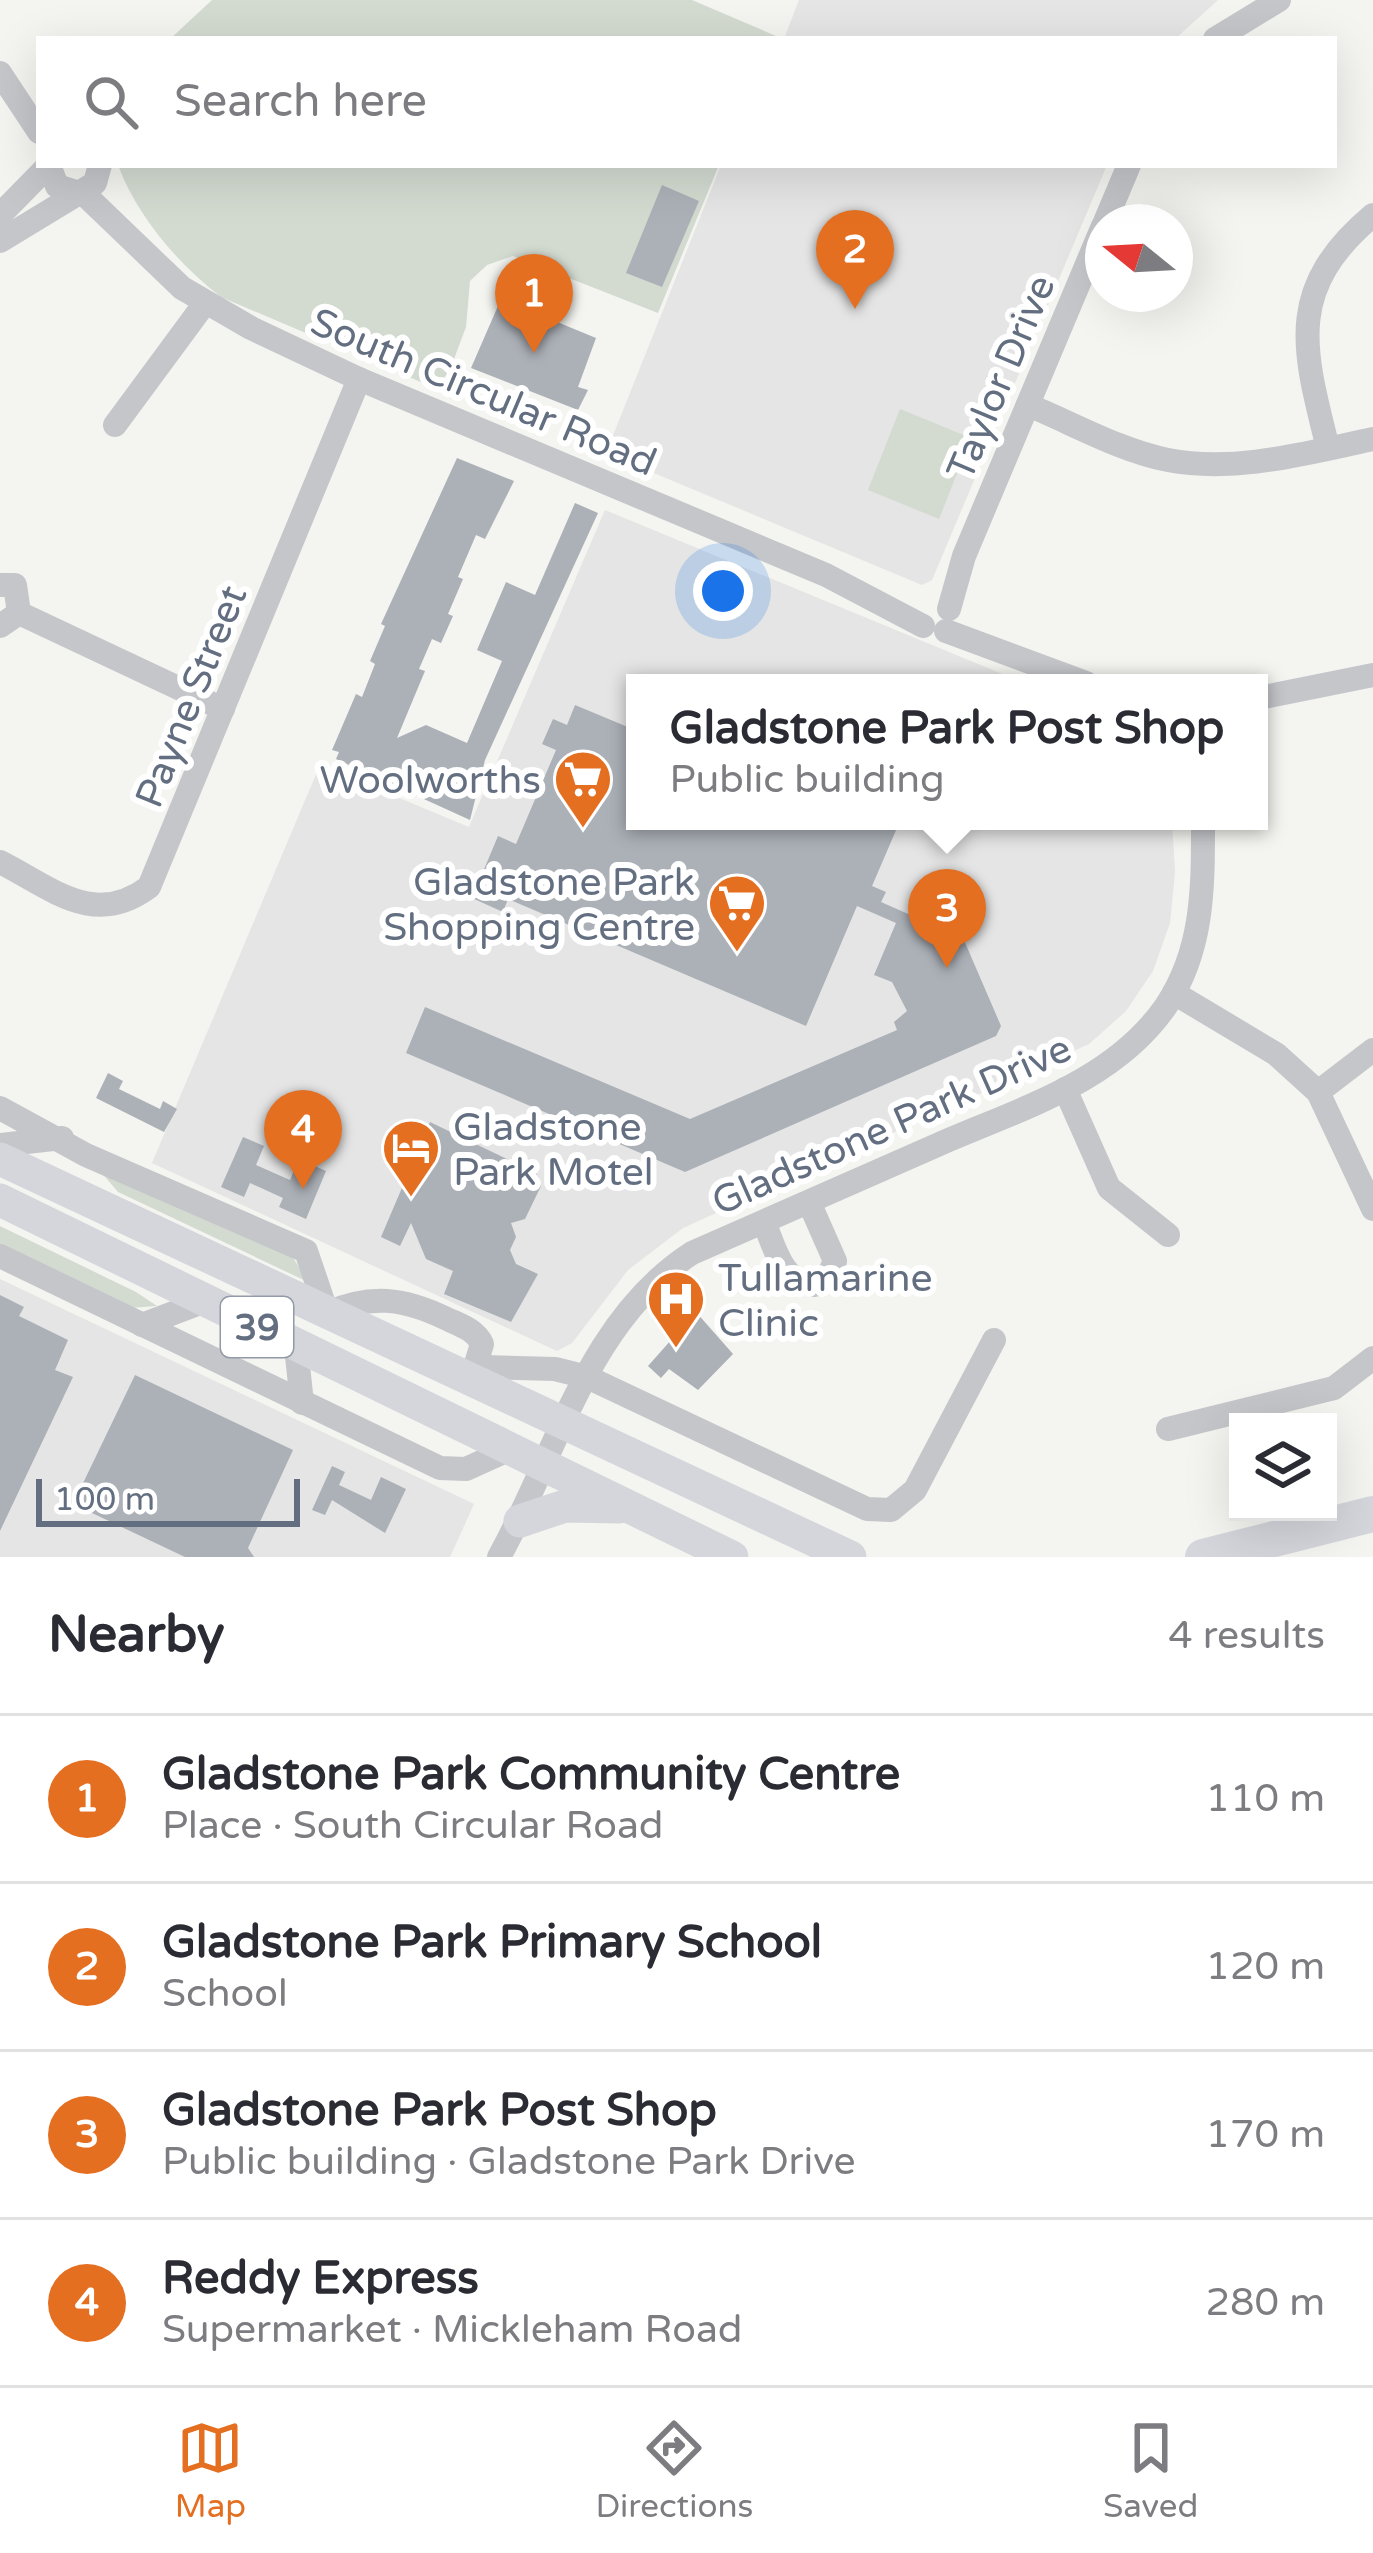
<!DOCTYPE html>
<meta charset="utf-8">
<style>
:root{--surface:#fff;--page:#f7f7f7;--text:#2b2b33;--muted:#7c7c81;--line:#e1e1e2;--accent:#e46f20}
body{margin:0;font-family:"Varela Round",sans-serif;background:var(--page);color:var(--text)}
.controls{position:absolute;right:36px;bottom:36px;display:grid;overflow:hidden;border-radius:0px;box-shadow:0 12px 48px #0002}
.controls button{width:108px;height:108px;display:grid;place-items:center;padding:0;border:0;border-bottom:3px solid var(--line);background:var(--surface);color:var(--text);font:60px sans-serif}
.compass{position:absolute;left:1085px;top:204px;width:108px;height:108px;border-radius:50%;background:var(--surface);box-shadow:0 12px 48px #0002;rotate:288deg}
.scale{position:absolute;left:36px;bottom:30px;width:264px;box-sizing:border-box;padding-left:12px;border:6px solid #636f81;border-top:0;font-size:33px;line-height:42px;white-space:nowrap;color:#636f81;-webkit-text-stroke:9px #fff;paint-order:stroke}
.you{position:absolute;left:723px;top:591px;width:42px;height:42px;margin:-30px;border:9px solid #fff;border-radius:50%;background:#1a73e8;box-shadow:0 0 0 18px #1a73e833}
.badge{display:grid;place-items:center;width:78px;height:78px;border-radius:50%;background:var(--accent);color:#fff;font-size:39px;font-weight:700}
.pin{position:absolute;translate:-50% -99px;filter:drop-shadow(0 3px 6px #0008)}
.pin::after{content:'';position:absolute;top:63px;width:42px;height:36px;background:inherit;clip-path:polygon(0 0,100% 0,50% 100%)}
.popup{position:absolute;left:626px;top:674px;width:642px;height:156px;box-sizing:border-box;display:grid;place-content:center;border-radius:0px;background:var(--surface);filter:drop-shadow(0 3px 9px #0005);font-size:39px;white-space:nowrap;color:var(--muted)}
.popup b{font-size:45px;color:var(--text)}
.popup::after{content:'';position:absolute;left:50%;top:100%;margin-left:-24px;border:24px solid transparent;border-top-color:var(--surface)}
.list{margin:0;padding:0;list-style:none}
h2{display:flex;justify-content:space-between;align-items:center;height:156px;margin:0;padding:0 48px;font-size:51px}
h2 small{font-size:39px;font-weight:400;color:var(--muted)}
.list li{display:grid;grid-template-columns:78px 1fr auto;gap:36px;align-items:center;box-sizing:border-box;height:168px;padding:0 48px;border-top:3px solid var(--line)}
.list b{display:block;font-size:45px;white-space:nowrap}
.list p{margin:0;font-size:39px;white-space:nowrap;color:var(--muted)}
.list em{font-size:39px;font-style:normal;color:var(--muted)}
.icon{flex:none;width:66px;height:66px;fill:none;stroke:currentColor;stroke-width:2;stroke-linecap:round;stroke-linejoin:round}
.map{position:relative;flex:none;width:1373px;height:1557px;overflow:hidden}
.search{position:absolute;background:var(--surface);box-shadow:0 12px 48px #0002;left:36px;right:36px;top:36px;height:132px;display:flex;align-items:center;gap:30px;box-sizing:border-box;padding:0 42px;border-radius:0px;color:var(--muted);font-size:45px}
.sheet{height:828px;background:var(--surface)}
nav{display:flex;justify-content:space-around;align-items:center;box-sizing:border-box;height:168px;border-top:3px solid var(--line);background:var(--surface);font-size:33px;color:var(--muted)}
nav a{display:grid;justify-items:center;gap:6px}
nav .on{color:var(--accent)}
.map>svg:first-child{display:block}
.built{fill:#e4e5e4}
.green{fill:#d3dbd1}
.building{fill:#acb1b8}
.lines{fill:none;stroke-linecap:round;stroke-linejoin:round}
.minor{stroke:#c4c6ca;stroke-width:24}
.major{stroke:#d4d6dc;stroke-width:33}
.highway{stroke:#d4d6dc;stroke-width:36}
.labels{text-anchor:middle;stroke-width:12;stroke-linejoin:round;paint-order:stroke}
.shield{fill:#fff;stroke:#929aa7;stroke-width:3}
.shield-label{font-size:36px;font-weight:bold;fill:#636f81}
.street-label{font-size:39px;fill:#636f81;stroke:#fff}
.poi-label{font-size:39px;fill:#636f81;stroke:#fff;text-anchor:end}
</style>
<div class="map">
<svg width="1373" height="1557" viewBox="0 0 1373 1557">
<rect width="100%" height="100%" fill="#f4f4f0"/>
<g class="built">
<path d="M799,0H1218L1175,39H784Z"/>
<path d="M721,165H1107L932,580L922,585L606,453Z"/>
<path d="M605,510L1024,683H635V821H1172L1175,872L1170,923L1153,971L1126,1011L1089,1044L683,1228L628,1270L572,1343L557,1351L152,1163L320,765L469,827Z"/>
<path d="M0,1279L474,1504L450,1557H0Z"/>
</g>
<g class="green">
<path d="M212,0H692L783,39H170Z"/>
<path d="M118,165H719L658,313L513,256L487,265L470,281L466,327L442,391L221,297C178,264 137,216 118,165Z"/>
<path d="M900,409L971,438L939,519L868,490Z"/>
<path d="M101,1172L292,1256L308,1282L118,1192Z"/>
<path d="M0,1226L136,1292L157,1306L130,1308L0,1244Z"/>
</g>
<g class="building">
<path d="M662,185L699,201L662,287L626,273Z"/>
<path d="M501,299L596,338L578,387L588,390L578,410L471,368Z"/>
<path d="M457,458L514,481L485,539L476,535L458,577L463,579L448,614L453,616L441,643L432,639L419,669L425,671L397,738L426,725L467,743L502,661L477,650L506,582L535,595L575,503L598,513L485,760L470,820L336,759L339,752L332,750L356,694L362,697L375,664L370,661L385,626L381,624Z"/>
<path d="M575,705L635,730V821H900L872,886L886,892L881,902L915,917L941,906L951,910L1001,1026L996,1036L685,1172L406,1053L425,1007L690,1119L897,1030L894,1022L907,1011L892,982L874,975L896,923L857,906L806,1026L508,899L503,912L472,898L498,836L516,844L556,750L542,744L553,719L567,725Z"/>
<path d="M108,1073L123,1081L119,1089L160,1109L163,1101L177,1109L164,1132L96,1098Z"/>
<path d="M430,1122L536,1173L541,1186L525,1219L511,1223L516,1237L510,1250L516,1264L538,1274L511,1322L444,1294L453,1271L426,1259L411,1223L400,1246L381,1237Z"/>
<path d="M243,1137L264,1146L256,1165L290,1180L299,1159L326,1171L306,1219L279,1207L283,1198L250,1183L244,1197L221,1187Z"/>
<path d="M0,1295L24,1307L19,1316L68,1340L55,1370L73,1377L0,1531Z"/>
<path d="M696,1312L733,1354L698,1390L669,1369L661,1378L648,1366Z"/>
<path d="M135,1375L293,1450L248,1548L254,1557H185L73,1504Z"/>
<path d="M332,1466L345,1472L339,1485L371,1500L381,1477L406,1489L385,1533L332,1500L325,1515L312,1510Z"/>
</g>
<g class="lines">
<g class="minor">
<path d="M1215,39L1279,0"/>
<path d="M0,73L39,132"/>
<path d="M49,165L57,186L79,193L95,183L100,165"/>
<path d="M82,192L182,288L251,328L359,379L826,575L923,626"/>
<path d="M0,215L49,165"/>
<path d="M1105,222L1129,165"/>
<path d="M0,241L79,193"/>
<path d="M1028,405C1072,423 1121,451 1168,460C1236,473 1306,453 1373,439"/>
<path d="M115,425L205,303"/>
<path d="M1328,448C1303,348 1285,289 1373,215"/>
<path d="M0,585H15L19,613L0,626"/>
<path d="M949,609L964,556L1103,226"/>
<path d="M19,613L223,709"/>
<path d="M946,631L1086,683"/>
<path d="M1259,698L1373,675"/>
<path d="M0,862C53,889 94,928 149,887L359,379"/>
<path d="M1174,993L1276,1054L1318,1092L1373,1209"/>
<path d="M1065,1089L1109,1188L1168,1235"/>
<path d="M1318,1092L1373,1050"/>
<path d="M0,1108L86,1155L306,1251L327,1313C371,1294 403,1298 445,1318C459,1325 475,1329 482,1344L471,1380"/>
<path d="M0,1145L62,1138"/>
<path d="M764,1222C775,1248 782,1284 815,1285L828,1276L835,1261L809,1202"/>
<path d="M0,1256L440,1468L466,1469L510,1449"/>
<path d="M142,1325L205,1301"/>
<path d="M296,1347L302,1403"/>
<path d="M470,1383L485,1367L555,1369L587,1377L867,1509L891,1510L915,1490L994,1340"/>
<path d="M1168,1429L1334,1388L1373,1358"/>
<path d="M499,1557C557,1453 587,1321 692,1253C773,1218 854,1182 935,1146C1016,1110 1113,1083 1166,1006C1204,949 1203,886 1203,821"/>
</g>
<g class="major">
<path d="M0,1159L850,1557"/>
<path d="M0,1200L732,1557"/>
<path d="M520,1521L565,1506L620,1507"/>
</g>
<path class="highway" d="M1203,1557L1373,1514"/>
</g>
<defs>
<g id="supermarket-pin" transform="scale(3)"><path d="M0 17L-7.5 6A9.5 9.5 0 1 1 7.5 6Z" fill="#e46f20" stroke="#fff"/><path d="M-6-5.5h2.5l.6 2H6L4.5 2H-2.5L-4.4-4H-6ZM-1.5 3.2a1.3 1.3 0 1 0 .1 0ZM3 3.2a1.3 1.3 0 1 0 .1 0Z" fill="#fff"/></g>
<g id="hotel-pin" transform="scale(3)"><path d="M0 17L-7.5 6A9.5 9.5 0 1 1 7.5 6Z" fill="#e46f20" stroke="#fff"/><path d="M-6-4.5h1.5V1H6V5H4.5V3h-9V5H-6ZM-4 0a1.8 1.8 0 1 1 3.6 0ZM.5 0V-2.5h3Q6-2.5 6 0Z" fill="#fff"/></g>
<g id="hospital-pin" transform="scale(3)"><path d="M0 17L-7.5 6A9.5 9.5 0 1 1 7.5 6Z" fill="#e46f20" stroke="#fff"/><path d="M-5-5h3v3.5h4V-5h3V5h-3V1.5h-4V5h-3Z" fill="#fff"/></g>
</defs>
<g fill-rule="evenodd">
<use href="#supermarket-pin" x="583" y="779"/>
<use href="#supermarket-pin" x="737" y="903"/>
<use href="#hotel-pin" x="411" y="1148"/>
<use href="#hospital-pin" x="676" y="1299"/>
</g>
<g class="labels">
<rect class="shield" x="221" y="1297" width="72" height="60" rx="9"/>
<g class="shield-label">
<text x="257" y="1340">39</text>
</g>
<g class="street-label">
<text transform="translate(1000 377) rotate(-67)" y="14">Taylor Drive</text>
<text transform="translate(484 391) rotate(23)" y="14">South Circular Road</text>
<text transform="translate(190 696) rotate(-68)" y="14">Payne Street</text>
<text transform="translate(891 1124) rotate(-24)" y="14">Gladstone Park Drive</text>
</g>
<g class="poi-label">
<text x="541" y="793">Woolworths</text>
<text x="695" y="895">Gladstone Park<tspan x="695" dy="45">Shopping Centre</tspan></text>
<text x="453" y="1140" text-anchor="start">Gladstone<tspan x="453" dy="45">Park Motel</tspan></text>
<text x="718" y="1291" text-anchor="start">Tullamarine<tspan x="718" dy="45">Clinic</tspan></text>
</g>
</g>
</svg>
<div class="controls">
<button><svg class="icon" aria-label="layers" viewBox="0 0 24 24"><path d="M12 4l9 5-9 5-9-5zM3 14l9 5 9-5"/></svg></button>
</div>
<svg class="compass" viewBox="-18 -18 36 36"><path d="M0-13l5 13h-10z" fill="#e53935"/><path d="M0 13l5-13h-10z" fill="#7c7c81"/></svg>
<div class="scale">100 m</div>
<div class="you"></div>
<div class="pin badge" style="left:534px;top:353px">1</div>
<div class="pin badge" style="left:855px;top:309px">2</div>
<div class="pin badge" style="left:947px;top:968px">3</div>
<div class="popup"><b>Gladstone Park Post Shop</b>Public building</div>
<div class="pin badge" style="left:303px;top:1189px">4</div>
<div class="search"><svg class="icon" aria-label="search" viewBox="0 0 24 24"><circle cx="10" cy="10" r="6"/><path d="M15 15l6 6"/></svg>Search here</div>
</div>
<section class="sheet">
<h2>Nearby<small>4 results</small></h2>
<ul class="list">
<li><span class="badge">1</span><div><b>Gladstone Park Community Centre</b><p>Place · South Circular Road</p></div><em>110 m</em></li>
<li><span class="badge">2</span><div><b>Gladstone Park Primary School</b><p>School</p></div><em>120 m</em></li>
<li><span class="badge">3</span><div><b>Gladstone Park Post Shop</b><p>Public building · Gladstone Park Drive</p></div><em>170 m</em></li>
<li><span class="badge">4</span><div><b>Reddy Express</b><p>Supermarket · Mickleham Road</p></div><em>280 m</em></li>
</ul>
</section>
<nav>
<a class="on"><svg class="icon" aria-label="map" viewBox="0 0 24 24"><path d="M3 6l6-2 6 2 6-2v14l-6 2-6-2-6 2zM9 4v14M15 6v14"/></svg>Map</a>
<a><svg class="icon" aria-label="directions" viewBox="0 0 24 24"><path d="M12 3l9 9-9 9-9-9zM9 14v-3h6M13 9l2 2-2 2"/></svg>Directions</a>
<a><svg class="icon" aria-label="saved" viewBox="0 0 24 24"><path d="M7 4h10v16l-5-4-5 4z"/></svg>Saved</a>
</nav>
